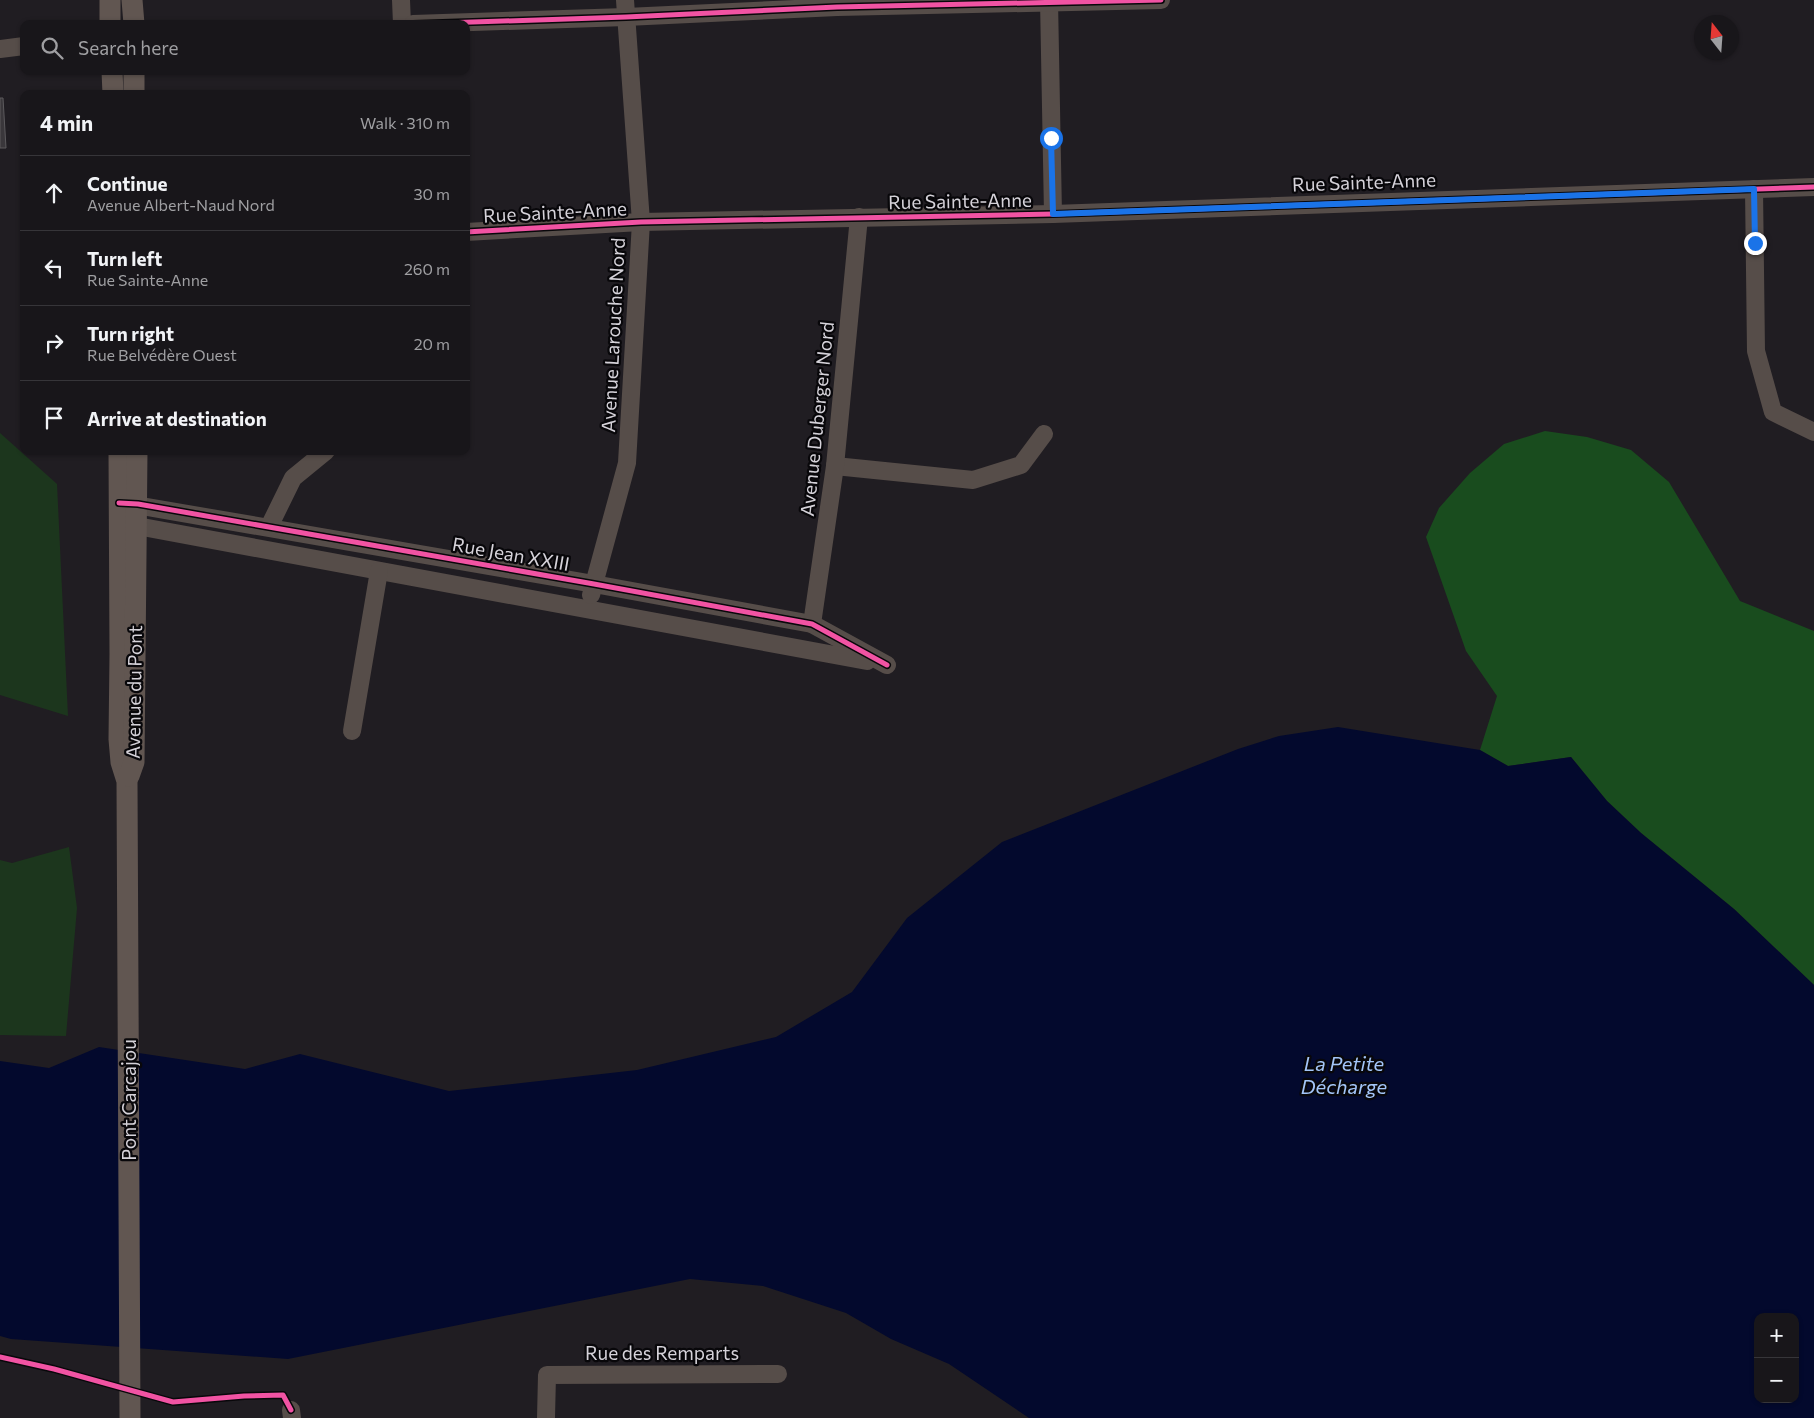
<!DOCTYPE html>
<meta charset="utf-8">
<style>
:root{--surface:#18161a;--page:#211f23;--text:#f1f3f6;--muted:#9f9fa2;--line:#363539}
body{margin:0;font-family:Commissioner,sans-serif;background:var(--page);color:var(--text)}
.controls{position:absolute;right:15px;bottom:15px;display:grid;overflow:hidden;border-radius:10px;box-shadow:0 1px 4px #0004}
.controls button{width:45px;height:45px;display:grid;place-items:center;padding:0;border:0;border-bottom:1px solid var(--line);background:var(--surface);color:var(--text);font:25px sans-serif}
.compass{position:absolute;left:1694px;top:15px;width:45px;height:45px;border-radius:50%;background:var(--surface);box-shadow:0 1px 4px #0004;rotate:343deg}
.stop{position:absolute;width:15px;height:15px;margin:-11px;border:4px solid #1a73e8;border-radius:50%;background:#fff}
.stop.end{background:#1a73e8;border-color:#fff;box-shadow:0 1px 5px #0008}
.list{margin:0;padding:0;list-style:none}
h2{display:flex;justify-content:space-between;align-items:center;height:65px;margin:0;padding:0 20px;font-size:21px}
h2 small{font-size:16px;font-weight:400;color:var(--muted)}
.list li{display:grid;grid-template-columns:32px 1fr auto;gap:15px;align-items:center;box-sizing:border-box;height:75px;padding:0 20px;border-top:1px solid var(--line)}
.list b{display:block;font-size:19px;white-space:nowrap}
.list p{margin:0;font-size:16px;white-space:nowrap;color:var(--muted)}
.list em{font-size:16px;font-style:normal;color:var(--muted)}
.icon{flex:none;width:28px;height:28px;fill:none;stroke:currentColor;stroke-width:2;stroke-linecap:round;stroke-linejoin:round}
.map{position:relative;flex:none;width:1814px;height:1418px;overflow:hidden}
.search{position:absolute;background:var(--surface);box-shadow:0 1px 4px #0004;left:20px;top:20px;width:450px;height:55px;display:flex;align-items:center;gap:12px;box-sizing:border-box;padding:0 18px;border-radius:10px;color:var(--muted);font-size:19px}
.panel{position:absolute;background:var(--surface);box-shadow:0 1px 4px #0004;left:20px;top:90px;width:450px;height:365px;border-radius:10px}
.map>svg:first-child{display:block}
.green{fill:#1c361d}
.forest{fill:#194c1e}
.water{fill:#03092d;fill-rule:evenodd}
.building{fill:#3a373b;stroke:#5c5a5d}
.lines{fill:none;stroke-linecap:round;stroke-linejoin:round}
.minor{stroke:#564d49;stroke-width:18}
.major{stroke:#615651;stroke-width:21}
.cycleway-casing{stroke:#08070a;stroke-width:8}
.cycleway{stroke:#f153a3;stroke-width:5}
.route{stroke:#1a73e8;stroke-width:6}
.labels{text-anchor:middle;stroke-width:4.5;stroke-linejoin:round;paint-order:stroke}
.street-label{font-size:19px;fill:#d5d2d9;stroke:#08070a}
.water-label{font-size:20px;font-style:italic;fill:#a3c5f8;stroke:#08070a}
</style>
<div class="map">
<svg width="1814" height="1418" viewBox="0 0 1814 1418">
<rect width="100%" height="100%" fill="#201d22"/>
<g class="green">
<path d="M0,433L57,484L68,716L0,695Z"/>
<path d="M69,847L77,908L66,1036L0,1035V860L12,863Z"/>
</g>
<path class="forest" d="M1545,431L1587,437L1631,450L1669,482L1740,601L1814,631V985L1734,909L1641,833L1607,801L1571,757L1508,766L1480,750L1497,696L1466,651L1426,537L1439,508L1470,473L1504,444Z"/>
<path class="water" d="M1338,727L1480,750L1508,766L1571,757L1607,801L1641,833L1734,909L1814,985V1418H1029L949,1364L891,1339L846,1313L763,1286L690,1279L288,1359L11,1339L0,1336V1061L49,1068L99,1047L245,1069L300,1054L449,1091L637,1070L776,1037L852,992L907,918L1002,842L1238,749L1279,736ZM1758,1317H1795V1399H1758Z"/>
<path class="building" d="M0,98H3L6,148H0Z"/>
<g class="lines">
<g class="minor">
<path d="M401,0L402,24"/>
<path d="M1049,0L1053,214"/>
<path d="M413,24L626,17L837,7L1161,0"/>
<path d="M0,49L24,46"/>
<path d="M1754,189L1756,351L1773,412L1814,432"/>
<path d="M466,232L641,222L1053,214L1814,187"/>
<path d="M835,466L973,480L1021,465L1044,434"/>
<path d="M124,503L594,584L812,624L887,665"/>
<path d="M123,525L137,526L867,661"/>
<path d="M269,527L293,478L326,451"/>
<path d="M591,595L627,463L641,222L625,0"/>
<path d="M812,624L835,466L859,217"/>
<path d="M352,731L379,571"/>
<path d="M291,1410L292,1418"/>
<path d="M546,1418L547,1375L778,1374"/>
</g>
<g class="major">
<path d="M110,0V24"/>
<path d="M132,0L134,24"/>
<path d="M112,71L113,94"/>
<path d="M134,71V94"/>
<path d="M119,451L120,654L119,739L121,762L127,781L130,1418"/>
<path d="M129,776L134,762L137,451"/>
</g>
<g class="cycleway-casing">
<g id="cycleway">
<path d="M413,24L626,17L837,7L1161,0"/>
<path d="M466,232L641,222L1053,214L1814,187"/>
<path d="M119,503L138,504L594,584L812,624L887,665"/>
<path d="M0,1357L54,1369L173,1402L244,1396L283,1395L291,1410"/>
</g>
</g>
<use href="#cycleway" class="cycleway"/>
</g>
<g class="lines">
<path class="route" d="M1051,138L1053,214L1754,189L1755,243"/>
</g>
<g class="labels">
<g class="street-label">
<text transform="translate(1364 182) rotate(-2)" y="7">Rue Sainte-Anne</text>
<text transform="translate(960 201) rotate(-1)" y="7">Rue Sainte-Anne</text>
<text transform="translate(555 212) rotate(-3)" y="7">Rue Sainte-Anne</text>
<text transform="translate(613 335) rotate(-87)" y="7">Avenue Larouche Nord</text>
<text transform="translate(817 419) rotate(-84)" y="7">Avenue Duberger Nord</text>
<text transform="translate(511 554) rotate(10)" y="7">Rue Jean XXIII</text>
<text transform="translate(134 692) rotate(-89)" y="7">Avenue du Pont</text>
<text transform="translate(129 1100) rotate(-90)" y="7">Pont Carcajou</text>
<text x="662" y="1360">Rue des Remparts</text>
</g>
<g class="water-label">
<text x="1344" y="1071">La Petite<tspan x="1344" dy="23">Décharge</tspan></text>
</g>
</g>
</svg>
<div class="controls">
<button>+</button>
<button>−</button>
</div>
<svg class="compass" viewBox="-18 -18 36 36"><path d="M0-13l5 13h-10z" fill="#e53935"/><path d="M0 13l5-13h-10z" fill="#9f9fa2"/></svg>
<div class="stop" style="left:1051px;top:138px"></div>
<div class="stop end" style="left:1755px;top:243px"></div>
<div class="search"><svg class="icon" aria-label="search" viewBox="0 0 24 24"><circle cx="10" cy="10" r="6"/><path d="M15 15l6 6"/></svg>Search here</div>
<section class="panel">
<h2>4 min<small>Walk · 310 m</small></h2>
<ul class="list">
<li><svg class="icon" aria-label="ahead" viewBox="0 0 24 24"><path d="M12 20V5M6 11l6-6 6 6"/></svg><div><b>Continue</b><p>Avenue Albert-Naud Nord</p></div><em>30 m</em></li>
<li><svg class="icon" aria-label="left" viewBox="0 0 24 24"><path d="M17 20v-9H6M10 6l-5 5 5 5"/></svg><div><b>Turn left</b><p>Rue Sainte-Anne</p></div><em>260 m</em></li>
<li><svg class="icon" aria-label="right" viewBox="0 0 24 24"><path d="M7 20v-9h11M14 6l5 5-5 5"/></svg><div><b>Turn right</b><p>Rue Belvédère Ouest</p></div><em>20 m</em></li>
<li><svg class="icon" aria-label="arrive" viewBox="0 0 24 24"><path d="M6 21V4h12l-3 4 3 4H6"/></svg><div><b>Arrive at destination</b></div></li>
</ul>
</section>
</div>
